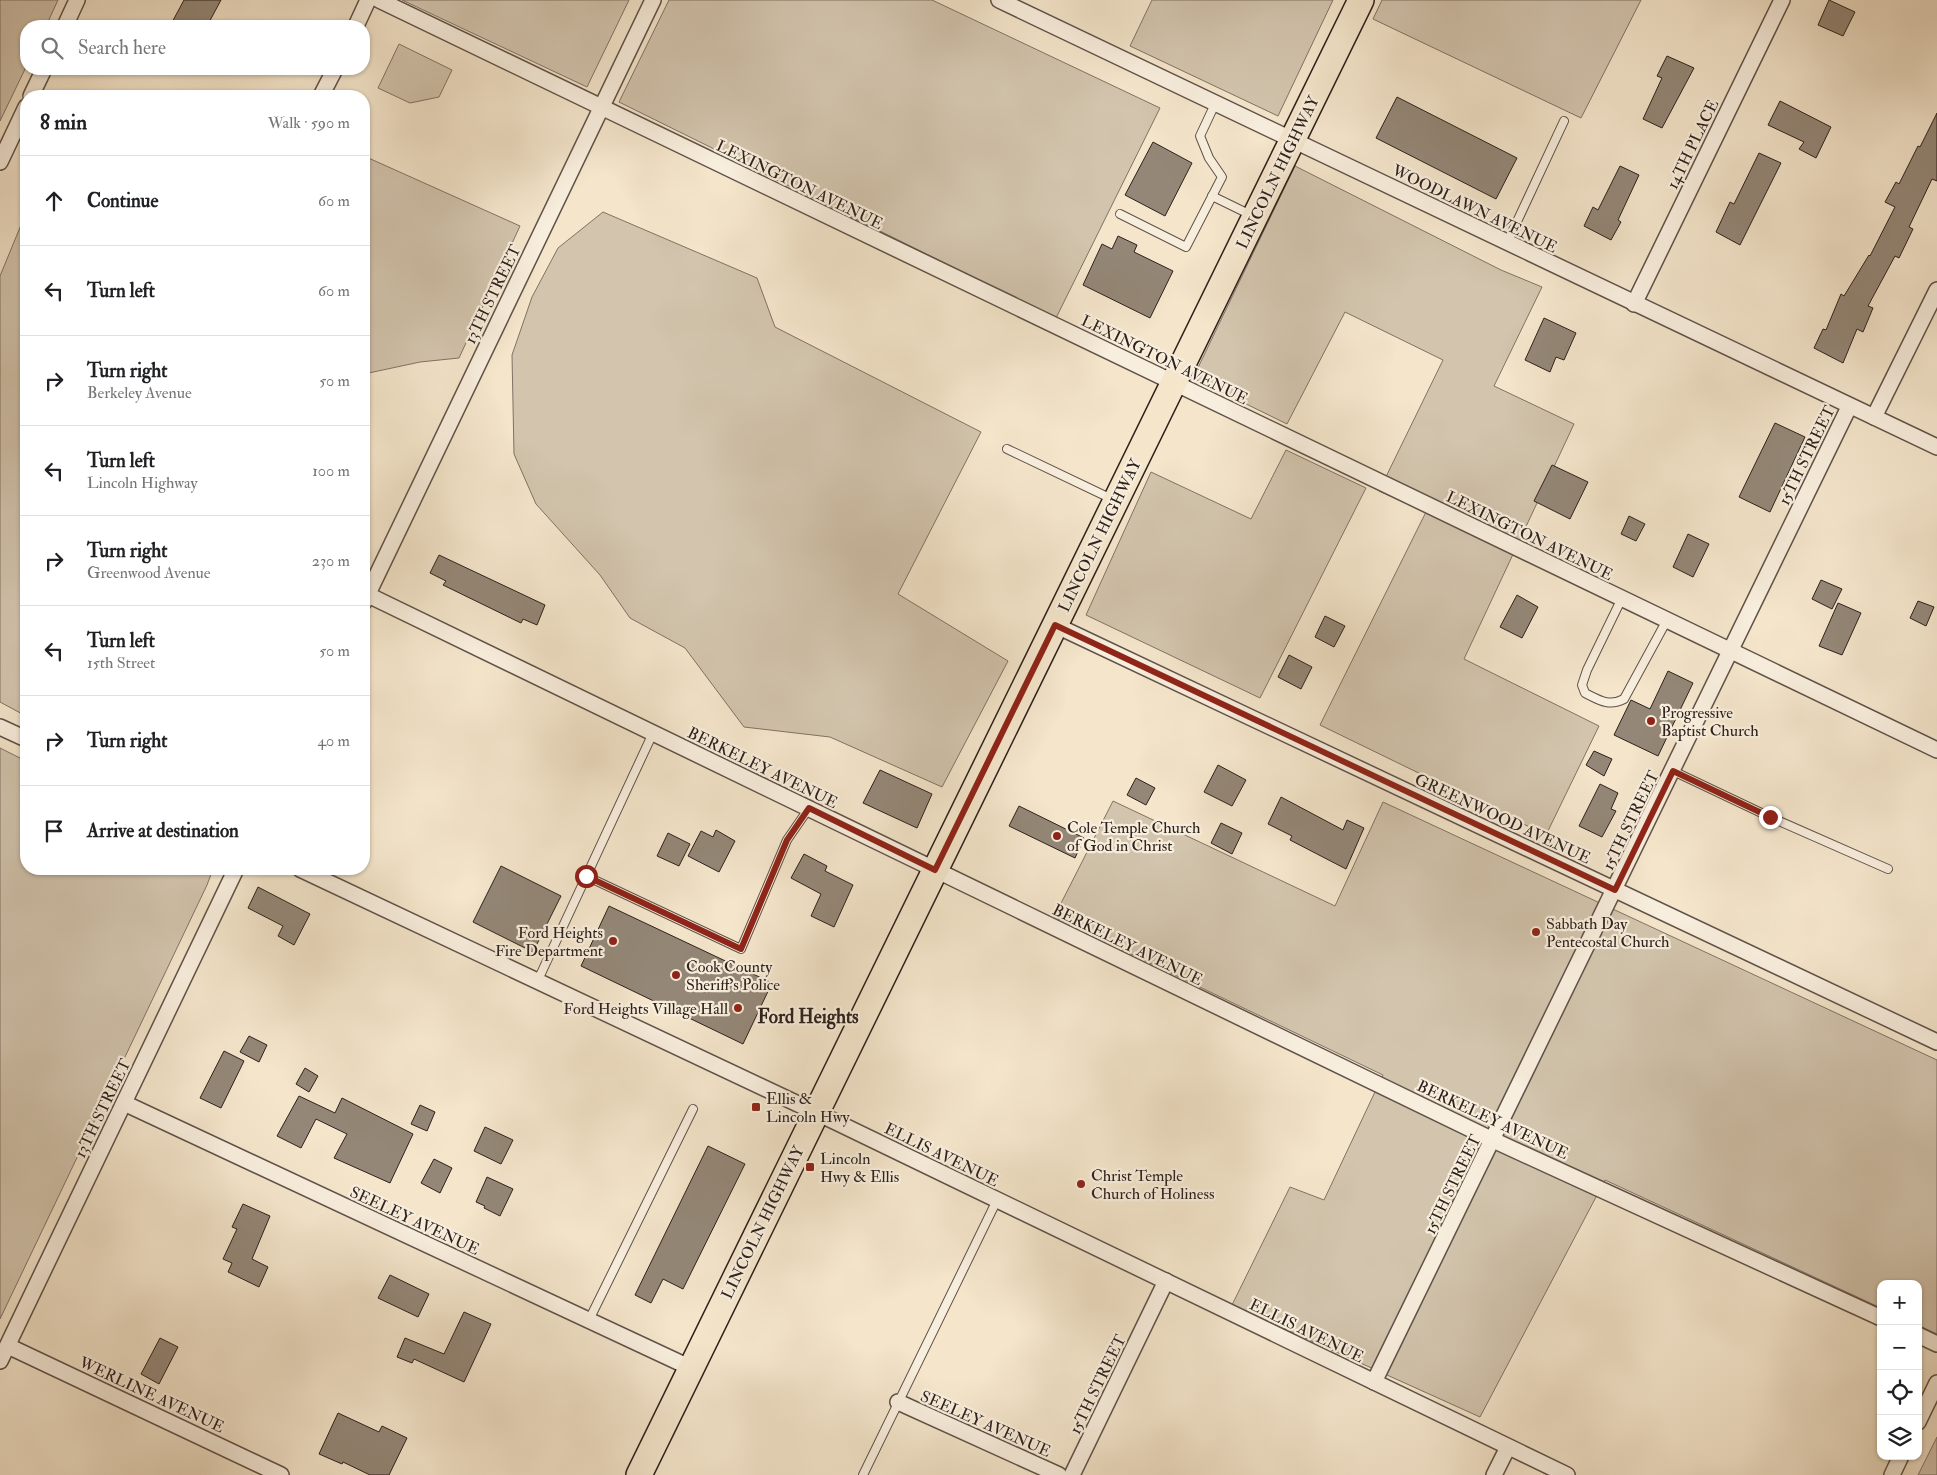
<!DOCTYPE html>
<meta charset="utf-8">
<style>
:root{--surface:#fff;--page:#f2f2f2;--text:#202124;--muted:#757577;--line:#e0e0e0}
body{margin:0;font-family:"IM FELL Double Pica",serif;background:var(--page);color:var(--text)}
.controls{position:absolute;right:15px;bottom:15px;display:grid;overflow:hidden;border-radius:10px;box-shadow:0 1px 4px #0004}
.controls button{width:45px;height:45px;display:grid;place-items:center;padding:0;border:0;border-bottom:1px solid var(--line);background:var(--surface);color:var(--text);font:25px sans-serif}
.stop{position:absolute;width:15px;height:15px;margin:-11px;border:4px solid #8f2418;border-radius:50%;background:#fff}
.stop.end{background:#8f2418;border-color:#fff;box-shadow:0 1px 5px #0008}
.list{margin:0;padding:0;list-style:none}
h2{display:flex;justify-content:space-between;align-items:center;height:65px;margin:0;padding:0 20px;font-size:21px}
h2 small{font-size:16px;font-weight:400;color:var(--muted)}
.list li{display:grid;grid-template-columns:32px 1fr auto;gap:15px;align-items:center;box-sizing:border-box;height:90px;padding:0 20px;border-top:1px solid var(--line)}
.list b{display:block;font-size:19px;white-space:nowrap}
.list p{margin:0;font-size:16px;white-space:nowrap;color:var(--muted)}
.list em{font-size:16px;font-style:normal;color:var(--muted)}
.icon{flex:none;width:28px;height:28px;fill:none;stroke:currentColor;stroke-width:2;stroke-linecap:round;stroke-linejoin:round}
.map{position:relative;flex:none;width:1937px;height:1475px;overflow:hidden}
.search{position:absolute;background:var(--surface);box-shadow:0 1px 4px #0004;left:20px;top:20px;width:350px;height:55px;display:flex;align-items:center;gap:12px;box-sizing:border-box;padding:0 18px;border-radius:20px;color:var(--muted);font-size:19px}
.panel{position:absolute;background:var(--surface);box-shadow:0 1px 4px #0004;left:20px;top:90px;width:350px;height:785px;border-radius:20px}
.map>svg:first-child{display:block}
.green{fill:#d2c4ad;stroke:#807264}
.building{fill:#948777;stroke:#2d211c}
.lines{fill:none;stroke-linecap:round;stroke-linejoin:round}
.service-casing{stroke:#5f5248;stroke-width:10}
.minor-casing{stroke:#5f5248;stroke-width:18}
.primary-casing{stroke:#2d211c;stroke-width:28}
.service{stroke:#f8eedd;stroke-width:8}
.minor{stroke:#f8eedd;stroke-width:15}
.primary{stroke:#f4e5cb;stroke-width:25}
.route{stroke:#8f2418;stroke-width:6}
.poi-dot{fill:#8f2418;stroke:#f8eedd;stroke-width:2}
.labels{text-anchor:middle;stroke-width:4.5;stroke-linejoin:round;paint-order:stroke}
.street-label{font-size:16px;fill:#2d211c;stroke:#f8eedd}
.poi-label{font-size:16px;fill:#2d211c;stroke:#f8eedd;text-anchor:start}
.quarter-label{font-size:19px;font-weight:bold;fill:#2d211c;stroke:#f8eedd}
</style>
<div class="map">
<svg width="1937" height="1475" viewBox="0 0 1937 1475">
<rect width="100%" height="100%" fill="#f4e5cb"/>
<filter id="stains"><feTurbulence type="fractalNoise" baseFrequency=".004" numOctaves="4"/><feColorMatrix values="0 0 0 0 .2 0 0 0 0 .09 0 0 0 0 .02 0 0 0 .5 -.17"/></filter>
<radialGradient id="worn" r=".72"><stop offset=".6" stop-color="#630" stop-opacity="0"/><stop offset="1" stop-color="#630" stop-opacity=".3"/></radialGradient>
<g class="green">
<path d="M0,0H58L46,26H26V67L0,121Z"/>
<path d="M402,0H629L587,87Z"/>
<path d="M669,0H932L1160,108L1056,318L619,102Z"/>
<path d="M1152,0H1333L1278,116L1130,46Z"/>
<path d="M1382,0H1641L1581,118L1373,19Z"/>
<path d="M399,44L452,70L439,97L410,103L378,88Z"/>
<path d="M364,156L520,226L459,358L420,362L364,374Z"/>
<path d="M1295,166L1501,270L1542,287L1494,386L1574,424L1464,659L1599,726L1546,835L1320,725L1426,512L1379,491L1443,360L1345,312L1287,424L1193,378Z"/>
<path d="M603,212L757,278L775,327L981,432L898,594L1008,661L942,787L830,737L744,727L685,648L630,618L600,575L536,504L514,454L512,355L532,297L558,248Z"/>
<path d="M26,213V716L0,702V276Z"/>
<path d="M1286,450L1366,488L1260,698L1086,615L1151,472L1251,519Z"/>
<path d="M0,748L26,761V869H213L207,885L0,1319Z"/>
<path d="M1113,801L1335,906L1383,802L1937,1060V1334L1918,1325V1284H1881V1308L1605,1180L1480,1417L1232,1305L1290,1187L1324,1200L1383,1075L1054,917Z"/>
<path d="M1937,1437V1475H1918Z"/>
</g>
<g class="building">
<path d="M184,0H221L207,26H170Z"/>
<path d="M1829,0L1855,12L1843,36L1818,25Z"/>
<path d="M1667,56L1694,68L1662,128L1643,119L1662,78L1657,76Z"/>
<path d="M1397,97L1517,158L1496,199L1376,138Z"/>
<path d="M1780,101L1831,127L1816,158L1799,149L1804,142L1768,125Z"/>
<path d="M1937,113V181L1932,179L1909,227L1913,229L1899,258L1895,256L1868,306L1873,308L1863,332L1857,329L1843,363L1814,348L1823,329L1826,330L1841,294L1844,296L1869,255L1870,256L1895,207L1885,202L1896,182L1899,184L1918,146L1920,147Z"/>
<path d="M1153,142L1192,163L1165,216L1125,195Z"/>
<path d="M1759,153L1781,163L1740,245L1716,232L1730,202L1734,204Z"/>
<path d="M1620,166L1639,175L1618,220L1621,222L1611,240L1584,226L1593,207L1598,210Z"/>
<path d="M1118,236L1137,245L1134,252L1173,271L1150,318L1083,285L1102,244L1112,249Z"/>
<path d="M1544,318L1576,333L1564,360L1556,357L1550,372L1525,360Z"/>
<path d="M1775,423L1805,437L1770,512L1739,497Z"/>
<path d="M1552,465L1588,482L1570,519L1534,501Z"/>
<path d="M1629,516L1645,524L1636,541L1621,534Z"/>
<path d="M1688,534L1709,544L1693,577L1673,567Z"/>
<path d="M439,555L545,605L537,625L523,619L521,623L443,585L446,581L430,573Z"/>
<path d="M1821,580L1842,589L1832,609L1812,599Z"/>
<path d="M1517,595L1538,607L1522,638L1500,627Z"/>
<path d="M1918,601L1934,607L1926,626L1910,618Z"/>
<path d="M1838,603L1861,613L1842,655L1819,646Z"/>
<path d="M1325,616L1345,626L1334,647L1315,637Z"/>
<path d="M1289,655L1312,667L1301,689L1278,677Z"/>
<path d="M1668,671L1693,683L1658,756L1614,735L1631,700L1650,709Z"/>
<path d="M1594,751L1612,759L1604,776L1586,765Z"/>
<path d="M1218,765L1246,780L1232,806L1204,792Z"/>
<path d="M880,770L932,794L917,828L863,803Z"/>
<path d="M1136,778L1155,788L1146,805L1127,795Z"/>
<path d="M1600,784L1618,793L1611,809L1616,811L1602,837L1579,826Z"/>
<path d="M1281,797L1343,830L1347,820L1364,828L1346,869L1290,840L1292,836L1268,824Z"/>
<path d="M1019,806L1084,838L1075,858L1009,826Z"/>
<path d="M1221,823L1242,833L1232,854L1211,843Z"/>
<path d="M716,830L735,841L719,872L688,856L701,831L713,837Z"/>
<path d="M668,833L690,844L679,866L657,856Z"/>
<path d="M804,854L827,866L825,871L853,885L834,927L811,916L821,894L791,878Z"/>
<path d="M501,866L561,896L533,952L473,922Z"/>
<path d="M258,887L310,914L294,945L278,936L283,926L248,908Z"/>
<path d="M609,906L772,983L743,1044L581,966Z"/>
<path d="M249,1036L267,1045L259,1062L240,1052Z"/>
<path d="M224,1051L244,1061L221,1108L200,1098Z"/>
<path d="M305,1068L318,1076L309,1092L296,1084Z"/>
<path d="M299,1096L335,1113L342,1098L413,1134L390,1183L334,1158L347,1134L316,1119L301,1148L277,1136Z"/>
<path d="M420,1105L435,1112L427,1131L411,1124Z"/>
<path d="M485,1127L513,1140L501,1164L474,1151Z"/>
<path d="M708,1146L745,1164L683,1289L663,1279L651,1303L635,1295Z"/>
<path d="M434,1159L452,1168L440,1193L421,1183Z"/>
<path d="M487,1177L513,1189L500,1216L484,1208L485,1206L476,1202Z"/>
<path d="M243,1204L270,1216L252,1259L268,1267L259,1287L228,1272L232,1263L223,1259L237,1229L232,1227Z"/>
<path d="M390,1275L429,1294L418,1317L378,1298Z"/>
<path d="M464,1312L491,1324L464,1382L414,1359L412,1363L397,1357L405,1338L444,1354Z"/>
<path d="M160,1338L178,1347L159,1384L141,1374Z"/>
<path d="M338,1413L379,1432L382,1426L407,1438L389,1475H370L343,1462L342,1464L319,1454Z"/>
</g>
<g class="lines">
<g class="service-casing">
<g id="service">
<path d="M1212,196L1251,215"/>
<path d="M1120,214L1186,247L1222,177L1209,158L1200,136L1215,104"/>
<path d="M1507,243L1564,121"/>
<path d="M1007,449L1114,500"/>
<path d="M1622,598L1587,670L1582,685L1585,693C1599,700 1609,707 1624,699L1667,620"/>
<path d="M1673,771L1770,817L1888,869"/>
<path d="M586,876L741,949L787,840L809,808"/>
<path d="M538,980L653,733"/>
<path d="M589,1320L693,1109"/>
<path d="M863,1475L997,1200"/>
</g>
</g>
<g class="minor-casing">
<g id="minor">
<path d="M379,0L1937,750"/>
<path d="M999,0L1937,447"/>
<path d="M65,26L77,0"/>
<path d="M356,26L368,0"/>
<path d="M31,96L44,69"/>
<path d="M321,96L335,69"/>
<path d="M0,162L26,107"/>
<path d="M1634,304L1782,0"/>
<path d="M1874,417L1937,290"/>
<path d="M364,593L1493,1140L1881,1318"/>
<path d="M364,602L653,0"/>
<path d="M1055,625L1937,1042"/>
<path d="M0,727L26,739"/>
<path d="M300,869L836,1122L1567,1475"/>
<path d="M124,1103L691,1368"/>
<path d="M1918,1335L1937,1344"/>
<path d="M8,1346L281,1475"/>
<path d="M0,1361L236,869"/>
<path d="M1374,1382L1849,407"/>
<path d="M898,1402L1059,1475"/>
<path d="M1918,1422L1937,1383"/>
<path d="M1072,1475L1166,1281"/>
<path d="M1494,1475L1508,1447"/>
<path d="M1892,1475L1901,1456"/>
</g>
</g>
<g class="primary-casing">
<path id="primary" d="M639,1475L1361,0"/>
</g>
<use href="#service" class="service"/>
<use href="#minor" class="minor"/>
<use href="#primary" class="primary"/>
</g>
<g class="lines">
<path class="route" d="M586,876L741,949L787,840L809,808L935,870L1055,625L1615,890L1673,771L1770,817"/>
</g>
<g class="poi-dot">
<circle cx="1651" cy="721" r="5"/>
<circle cx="1057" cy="836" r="5"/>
<circle cx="1536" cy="932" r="5"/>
<circle cx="613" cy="941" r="5"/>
<circle cx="676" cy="975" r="5"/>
<circle cx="738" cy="1008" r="5"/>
<rect x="751" y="1102" width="10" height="10" rx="2.5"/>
<rect x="805" y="1162" width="10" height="10" rx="2.5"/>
<circle cx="1081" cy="1184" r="5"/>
</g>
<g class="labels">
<g class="street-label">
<text transform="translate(1692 144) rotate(-64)" y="6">14TH PLACE</text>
<text transform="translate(1277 172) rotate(-64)" y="6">LINCOLN HIGHWAY</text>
<text transform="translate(800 184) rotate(26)" y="6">LEXINGTON AVENUE</text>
<text transform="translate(1475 208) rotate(26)" y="6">WOODLAWN AVENUE</text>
<text transform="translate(492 294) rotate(-64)" y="6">13TH STREET</text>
<text transform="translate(1165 359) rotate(26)" y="6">LEXINGTON AVENUE</text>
<text transform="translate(1806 455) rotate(-64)" y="6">15TH STREET</text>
<text transform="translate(1099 535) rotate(-64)" y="6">LINCOLN HIGHWAY</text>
<text transform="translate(1530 535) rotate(26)" y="6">LEXINGTON AVENUE</text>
<text transform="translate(763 767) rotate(26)" y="6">BERKELEY AVENUE</text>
<text transform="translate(1503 818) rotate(25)" y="6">GREENWOOD AVENUE</text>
<text transform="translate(1630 820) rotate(-64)" y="6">15TH STREET</text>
<text transform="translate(1128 944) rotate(26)" y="6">BERKELEY AVENUE</text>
<text transform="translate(102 1108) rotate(-64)" y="6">13TH STREET</text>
<text transform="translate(1493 1119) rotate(25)" y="6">BERKELEY AVENUE</text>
<text transform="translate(942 1154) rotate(26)" y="6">ELLIS AVENUE</text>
<text transform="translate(1452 1184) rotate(-64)" y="6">15TH STREET</text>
<text transform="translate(415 1220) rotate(25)" y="6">SEELEY AVENUE</text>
<text transform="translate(762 1222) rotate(-64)" y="6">LINCOLN HIGHWAY</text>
<text transform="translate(1307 1330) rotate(26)" y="6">ELLIS AVENUE</text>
<text transform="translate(1097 1384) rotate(-64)" y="6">15TH STREET</text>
<text transform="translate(152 1394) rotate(25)" y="6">WERLINE AVENUE</text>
<text transform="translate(986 1423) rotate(24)" y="6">SEELEY AVENUE</text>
</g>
<g class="poi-label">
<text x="1661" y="718">Progressive<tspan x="1661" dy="18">Baptist Church</tspan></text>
<text x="1067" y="833">Cole Temple Church<tspan x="1067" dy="18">of God in Christ</tspan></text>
<text x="1546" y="929">Sabbath Day<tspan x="1546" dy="18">Pentecostal Church</tspan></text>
<text x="603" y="938" text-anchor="end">Ford Heights<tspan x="603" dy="18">Fire Department</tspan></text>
<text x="686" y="972">Cook County<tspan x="686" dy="18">Sheriff's Police</tspan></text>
<text x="728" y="1014" text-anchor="end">Ford Heights Village Hall</text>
<text x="766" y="1104">Ellis &amp;<tspan x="766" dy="18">Lincoln Hwy</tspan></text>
<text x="820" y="1164">Lincoln<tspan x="820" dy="18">Hwy &amp; Ellis</tspan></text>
<text x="1091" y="1181">Christ Temple<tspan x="1091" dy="18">Church of Holiness</tspan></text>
</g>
<g class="quarter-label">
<text x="808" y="1023">Ford Heights</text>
</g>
</g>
<rect width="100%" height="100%" filter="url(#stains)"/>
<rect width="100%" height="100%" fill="url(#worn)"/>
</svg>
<div class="controls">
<button>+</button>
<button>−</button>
<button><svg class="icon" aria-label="locate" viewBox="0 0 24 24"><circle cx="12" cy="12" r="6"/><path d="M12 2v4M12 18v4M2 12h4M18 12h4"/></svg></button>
<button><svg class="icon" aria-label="layers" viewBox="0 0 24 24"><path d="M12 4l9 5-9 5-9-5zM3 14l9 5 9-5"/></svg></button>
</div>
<div class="stop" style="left:586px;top:876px"></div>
<div class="stop end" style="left:1770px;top:817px"></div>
<div class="search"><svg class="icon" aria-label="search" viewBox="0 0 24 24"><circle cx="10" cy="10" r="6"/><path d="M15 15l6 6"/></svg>Search here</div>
<section class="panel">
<h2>8 min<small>Walk · 590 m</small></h2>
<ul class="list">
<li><svg class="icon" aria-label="ahead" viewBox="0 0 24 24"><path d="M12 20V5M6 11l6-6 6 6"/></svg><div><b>Continue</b></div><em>60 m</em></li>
<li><svg class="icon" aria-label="left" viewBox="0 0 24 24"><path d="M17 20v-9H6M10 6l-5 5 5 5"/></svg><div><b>Turn left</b></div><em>60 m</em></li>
<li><svg class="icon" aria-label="right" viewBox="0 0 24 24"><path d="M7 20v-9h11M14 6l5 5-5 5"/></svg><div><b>Turn right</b><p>Berkeley Avenue</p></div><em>50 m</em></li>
<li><svg class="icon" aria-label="left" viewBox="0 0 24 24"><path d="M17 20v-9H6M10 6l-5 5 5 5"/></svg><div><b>Turn left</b><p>Lincoln Highway</p></div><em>100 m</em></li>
<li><svg class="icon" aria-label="right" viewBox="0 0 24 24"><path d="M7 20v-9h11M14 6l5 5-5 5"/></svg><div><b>Turn right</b><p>Greenwood Avenue</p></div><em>230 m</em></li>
<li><svg class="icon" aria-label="left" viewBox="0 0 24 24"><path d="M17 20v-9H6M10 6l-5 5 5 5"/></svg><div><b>Turn left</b><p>15th Street</p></div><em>50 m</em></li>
<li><svg class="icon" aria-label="right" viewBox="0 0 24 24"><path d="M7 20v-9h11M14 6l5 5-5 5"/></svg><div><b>Turn right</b></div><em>40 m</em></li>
<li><svg class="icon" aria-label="arrive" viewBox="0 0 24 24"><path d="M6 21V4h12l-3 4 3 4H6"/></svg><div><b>Arrive at destination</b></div></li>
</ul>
</section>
</div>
